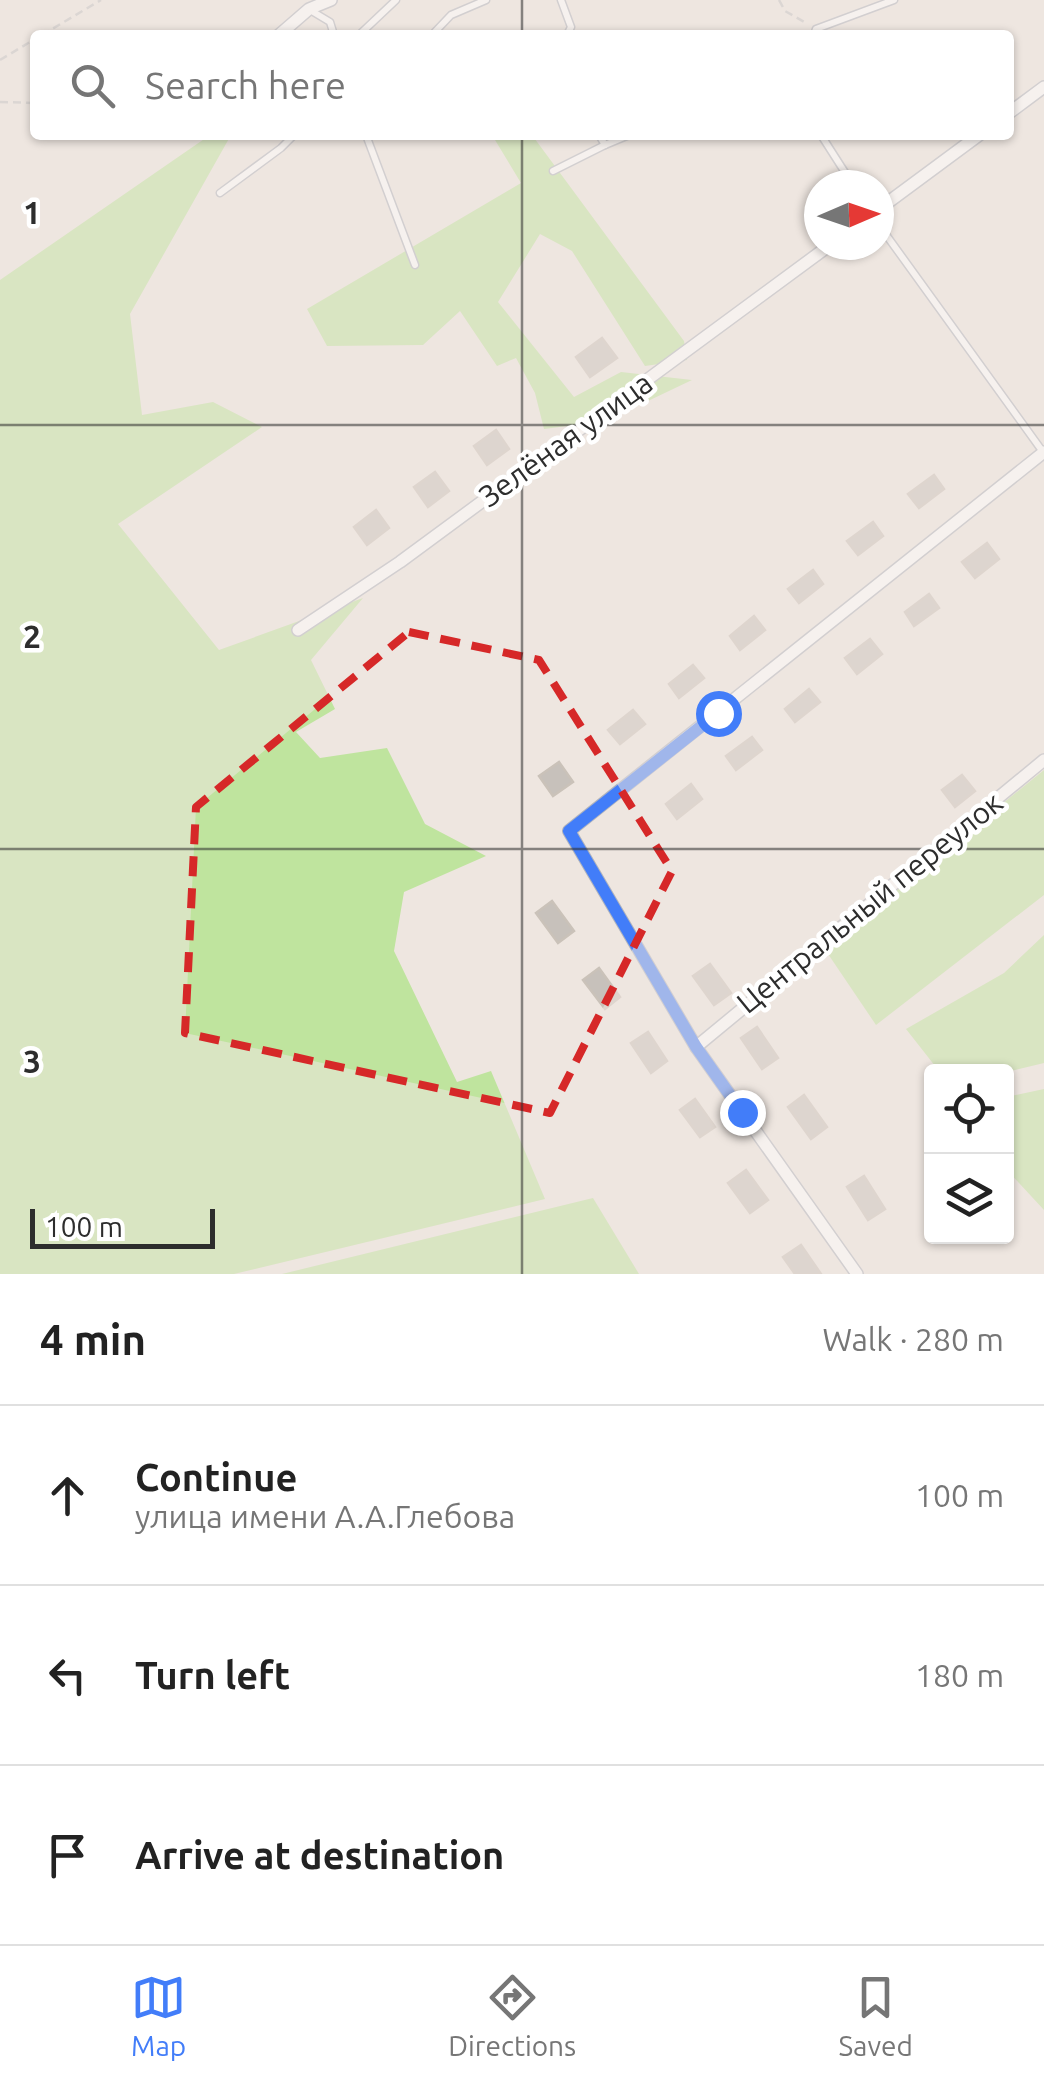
<!DOCTYPE html>
<meta charset="utf-8">
<style>
:root{--surface:#fff;--page:#f2f2f2;--text:#222;--muted:#767676;--line:#e0e0e0;--accent:#427df9}
body{margin:0;font-family:Ubuntu,sans-serif;background:var(--page);color:var(--text)}
.controls{position:absolute;right:30px;bottom:30px;display:grid;overflow:hidden;border-radius:10px;box-shadow:0 2px 8px #0004}
.controls button{width:90px;height:90px;display:grid;place-items:center;padding:0;border:0;border-bottom:2px solid var(--line);background:var(--surface);color:var(--text);font:50px sans-serif}
.compass{position:absolute;left:804px;top:170px;width:90px;height:90px;border-radius:50%;background:var(--surface);box-shadow:0 2px 8px #0004;rotate:88deg}
.scale{position:absolute;left:30px;bottom:25px;width:185px;box-sizing:border-box;padding-left:10px;border:5px solid #2d2d2d;border-top:0;font-size:28px;line-height:35px;white-space:nowrap;color:#2d2d2d;-webkit-text-stroke:8px #fff;paint-order:stroke}
.stop{position:absolute;width:30px;height:30px;margin:-22px;border:8px solid #427df9;border-radius:50%;background:#fff}
.stop.end{background:#427df9;border-color:#fff;box-shadow:0 2px 10px #0008}
.list{margin:0;padding:0;list-style:none}
h2{display:flex;justify-content:space-between;align-items:center;height:130px;margin:0;padding:0 40px;font-size:42px}
h2 small{font-size:32px;font-weight:400;color:var(--muted)}
.list li{display:grid;grid-template-columns:65px 1fr auto;gap:30px;align-items:center;box-sizing:border-box;height:180px;padding:0 40px;border-top:2px solid var(--line)}
.list b{display:block;font-size:38px;white-space:nowrap}
.list p{margin:0;font-size:32px;white-space:nowrap;color:var(--muted)}
.list em{font-size:32px;font-style:normal;color:var(--muted)}
.icon{flex:none;width:55px;height:55px;fill:none;stroke:currentColor;stroke-width:2;stroke-linecap:round;stroke-linejoin:round}
.map{position:relative;flex:none;width:1044px;height:1274px;overflow:hidden}
.search{position:absolute;background:var(--surface);box-shadow:0 2px 8px #0004;left:30px;right:30px;top:30px;height:110px;display:flex;align-items:center;gap:25px;box-sizing:border-box;padding:0 35px;border-radius:10px;color:var(--muted);font-size:38px}
.sheet{height:670px;background:var(--surface)}
nav{display:flex;justify-content:space-around;align-items:center;box-sizing:border-box;height:140px;border-top:2px solid var(--line);background:var(--surface);font-size:28px;color:var(--muted)}
nav a{display:grid;justify-items:center;gap:5px}
nav .on{color:var(--accent)}
.map>svg:first-child{display:block}
.green{fill:#bfe49e}
.building{fill:#c7c1bb;stroke:#cac2b9;stroke-width:2.5}
.lines{fill:none;stroke-linecap:round;stroke-linejoin:round}
.service-casing{stroke:#b0b4bd;stroke-width:9}
.minor-casing{stroke:#b0b4bd;stroke-width:14}
.path{stroke:#c4c4c4;stroke-width:2.5;stroke-dasharray:8 5;stroke-linecap:butt}
.service{stroke:#fff;stroke-width:6}
.minor{stroke:#fff;stroke-width:11}
.route{stroke:#427df9;stroke-width:12}
.marked{fill:none;stroke:#d62828;stroke-width:8;stroke-dasharray:20 12;stroke-linejoin:round}
.grid{fill:none;stroke:#2d2d2d;stroke-width:2.5;stroke-opacity:0.55}
.labels{text-anchor:middle;stroke-width:9;stroke-linejoin:round;paint-order:stroke}
.street-label{font-size:30px;fill:#2d2d2d;stroke:#fff}
.grid-label{font-size:32px;text-anchor:middle;font-weight:bold;fill:#2d2d2d;stroke:#fff;stroke-width:9;stroke-linejoin:round;paint-order:stroke}
</style>
<div class="map">
<svg width="1044" height="1274" viewBox="0 0 1044 1274">
<rect width="100%" height="100%" fill="#eee6e0"/>
<g class="green">
<path d="M210,135H231L130,314L142,415L213,402L262,427L118,524L219,650L363,598L311,660L335,709L296,732L320,758L387,748L425,824L486,856L404,892L394,951L457,1082L491,1071L545,1199L234,1274H0V280Z"/>
<path d="M492,135H532L684,341L687,360L645,366L572,251L540,234L498,302L574,397L621,372L692,380L606,421L544,429L535,393L516,358L497,366L460,311L423,345L327,346L307,309L521,183Z"/>
<path d="M1044,770V895L876,1025L824,948Z"/>
<path d="M1044,935V1063L1007,1072L939,1071L906,1029L1004,973Z"/>
<path d="M1044,1089V1210L1007,1170L1006,1097Z"/>
<path d="M593,1198L639,1274H282Z"/>
</g>
<g class="building">
<path d="M602,338L617,358L590,377L576,357Z"/>
<path d="M496,430L509,449L487,465L474,446Z"/>
<path d="M435,472L449,491L428,507L414,487Z"/>
<path d="M934,475L944,489L919,508L908,494Z"/>
<path d="M376,510L389,528L367,545L354,527Z"/>
<path d="M873,522L883,536L858,555L847,541Z"/>
<path d="M987,543L999,559L975,578L962,562Z"/>
<path d="M813,570L823,584L799,603L788,589Z"/>
<path d="M929,594L939,608L914,626L905,612Z"/>
<path d="M754,616L765,630L740,650L730,636Z"/>
<path d="M870,639L882,654L857,674L845,658Z"/>
<path d="M693,665L704,678L679,698L669,684Z"/>
<path d="M809,689L820,702L795,722L785,709Z"/>
<path d="M633,710L645,724L620,744L608,730Z"/>
<path d="M752,737L762,750L736,770L726,756Z"/>
<path d="M559,762L573,782L553,796L539,776Z"/>
<path d="M962,775L975,791L955,807L942,790Z"/>
<path d="M691,784L702,799L677,819L666,804Z"/>
<path d="M552,901L574,931L558,943L536,913Z"/>
<path d="M710,964L731,993L714,1005L693,976Z"/>
<path d="M599,968L620,997L605,1009L583,980Z"/>
<path d="M757,1027L778,1058L762,1069L741,1038Z"/>
<path d="M648,1032L667,1061L651,1073L631,1043Z"/>
<path d="M804,1095L827,1127L811,1139L788,1107Z"/>
<path d="M695,1099L715,1127L700,1137L680,1110Z"/>
<path d="M746,1170L768,1200L750,1213L728,1183Z"/>
<path d="M864,1176L885,1209L868,1220L847,1187Z"/>
<path d="M801,1245L821,1274H795L783,1257Z"/>
</g>
<g class="lines">
<g class="service-casing">
<g id="service">
<path d="M561,0L571,27L567,35"/>
<path d="M310,10L330,22L334,35"/>
<path d="M359,35L396,0"/>
<path d="M432,35L451,15L486,0"/>
<path d="M814,35L816,29L894,0"/>
<path d="M366,135L415,265"/>
<path d="M599,135L605,145L629,135"/>
<path d="M821,135L853,185"/>
<path d="M553,171L605,145"/>
<path d="M220,193L281,148L294,135"/>
<path d="M879,225L1043,452"/>
</g>
</g>
<g class="minor-casing">
<g id="minor">
<path d="M279,35L309,9L331,0"/>
<path d="M1009,113L1044,87"/>
<path d="M879,209L979,135"/>
<path d="M298,630L400,562L830,245"/>
<path d="M696,1047L1044,760"/>
<path d="M857,1274L696,1047L569,831L1044,452"/>
</g>
</g>
<g class="path">
<path d="M779,0L785,11L806,23"/>
<path d="M42,35L101,0"/>
<path d="M0,60L35,39"/>
<path d="M0,102L35,103"/>
</g>
<use href="#service" class="service"/>
<use href="#minor" class="minor"/>
</g>
<g class="lines">
<path class="route" d="M718,713L569,831L696,1047L742,1112"/>
</g>
<path d="M0 0H1044V1274H0ZM409,632L539,660L672,871L550,1113L185,1033L196,807Z" fill="#eee6e0" fill-opacity=".55" fill-rule="evenodd"/>
<path class="marked" d="M409,632L539,660L672,871L550,1113L185,1033L196,807Z"/>
<path class="grid" d="M522,0V35M522,135V1274M0,425H1044M0,849H1044"/>
<g class="labels">
<g class="street-label">
<text transform="translate(566 440) rotate(-36)" y="10">Зелёная улица</text>
<text transform="translate(870 903) rotate(-39)" y="10">Центральный переулок</text>
</g>
</g>
<g class="grid-label">
<text x="32" y="224">1</text>
<text x="32" y="648">2</text>
<text x="32" y="1073">3</text>
</g>
</svg>
<div class="controls">
<button><svg class="icon" aria-label="locate" viewBox="0 0 24 24"><circle cx="12" cy="12" r="6"/><path d="M12 2v4M12 18v4M2 12h4M18 12h4"/></svg></button>
<button><svg class="icon" aria-label="layers" viewBox="0 0 24 24"><path d="M12 4l9 5-9 5-9-5zM3 14l9 5 9-5"/></svg></button>
</div>
<svg class="compass" viewBox="-18 -18 36 36"><path d="M0-13l5 13h-10z" fill="#e53935"/><path d="M0 13l5-13h-10z" fill="#767676"/></svg>
<div class="scale">100 m</div>
<div class="stop" style="left:718px;top:713px"></div>
<div class="stop end" style="left:742px;top:1112px"></div>
<div class="search"><svg class="icon" aria-label="search" viewBox="0 0 24 24"><circle cx="10" cy="10" r="6"/><path d="M15 15l6 6"/></svg>Search here</div>
</div>
<section class="sheet">
<h2>4 min<small>Walk · 280 m</small></h2>
<ul class="list">
<li><svg class="icon" aria-label="ahead" viewBox="0 0 24 24"><path d="M12 20V5M6 11l6-6 6 6"/></svg><div><b>Continue</b><p>улица имени А.А.Глебова</p></div><em>100 m</em></li>
<li><svg class="icon" aria-label="left" viewBox="0 0 24 24"><path d="M17 20v-9H6M10 6l-5 5 5 5"/></svg><div><b>Turn left</b></div><em>180 m</em></li>
<li><svg class="icon" aria-label="arrive" viewBox="0 0 24 24"><path d="M6 21V4h12l-3 4 3 4H6"/></svg><div><b>Arrive at destination</b></div></li>
</ul>
</section>
<nav>
<a class="on"><svg class="icon" aria-label="map" viewBox="0 0 24 24"><path d="M3 6l6-2 6 2 6-2v14l-6 2-6-2-6 2zM9 4v14M15 6v14"/></svg>Map</a>
<a><svg class="icon" aria-label="directions" viewBox="0 0 24 24"><path d="M12 3l9 9-9 9-9-9zM9 14v-3h6M13 9l2 2-2 2"/></svg>Directions</a>
<a><svg class="icon" aria-label="saved" viewBox="0 0 24 24"><path d="M7 4h10v16l-5-4-5 4z"/></svg>Saved</a>
</nav>
